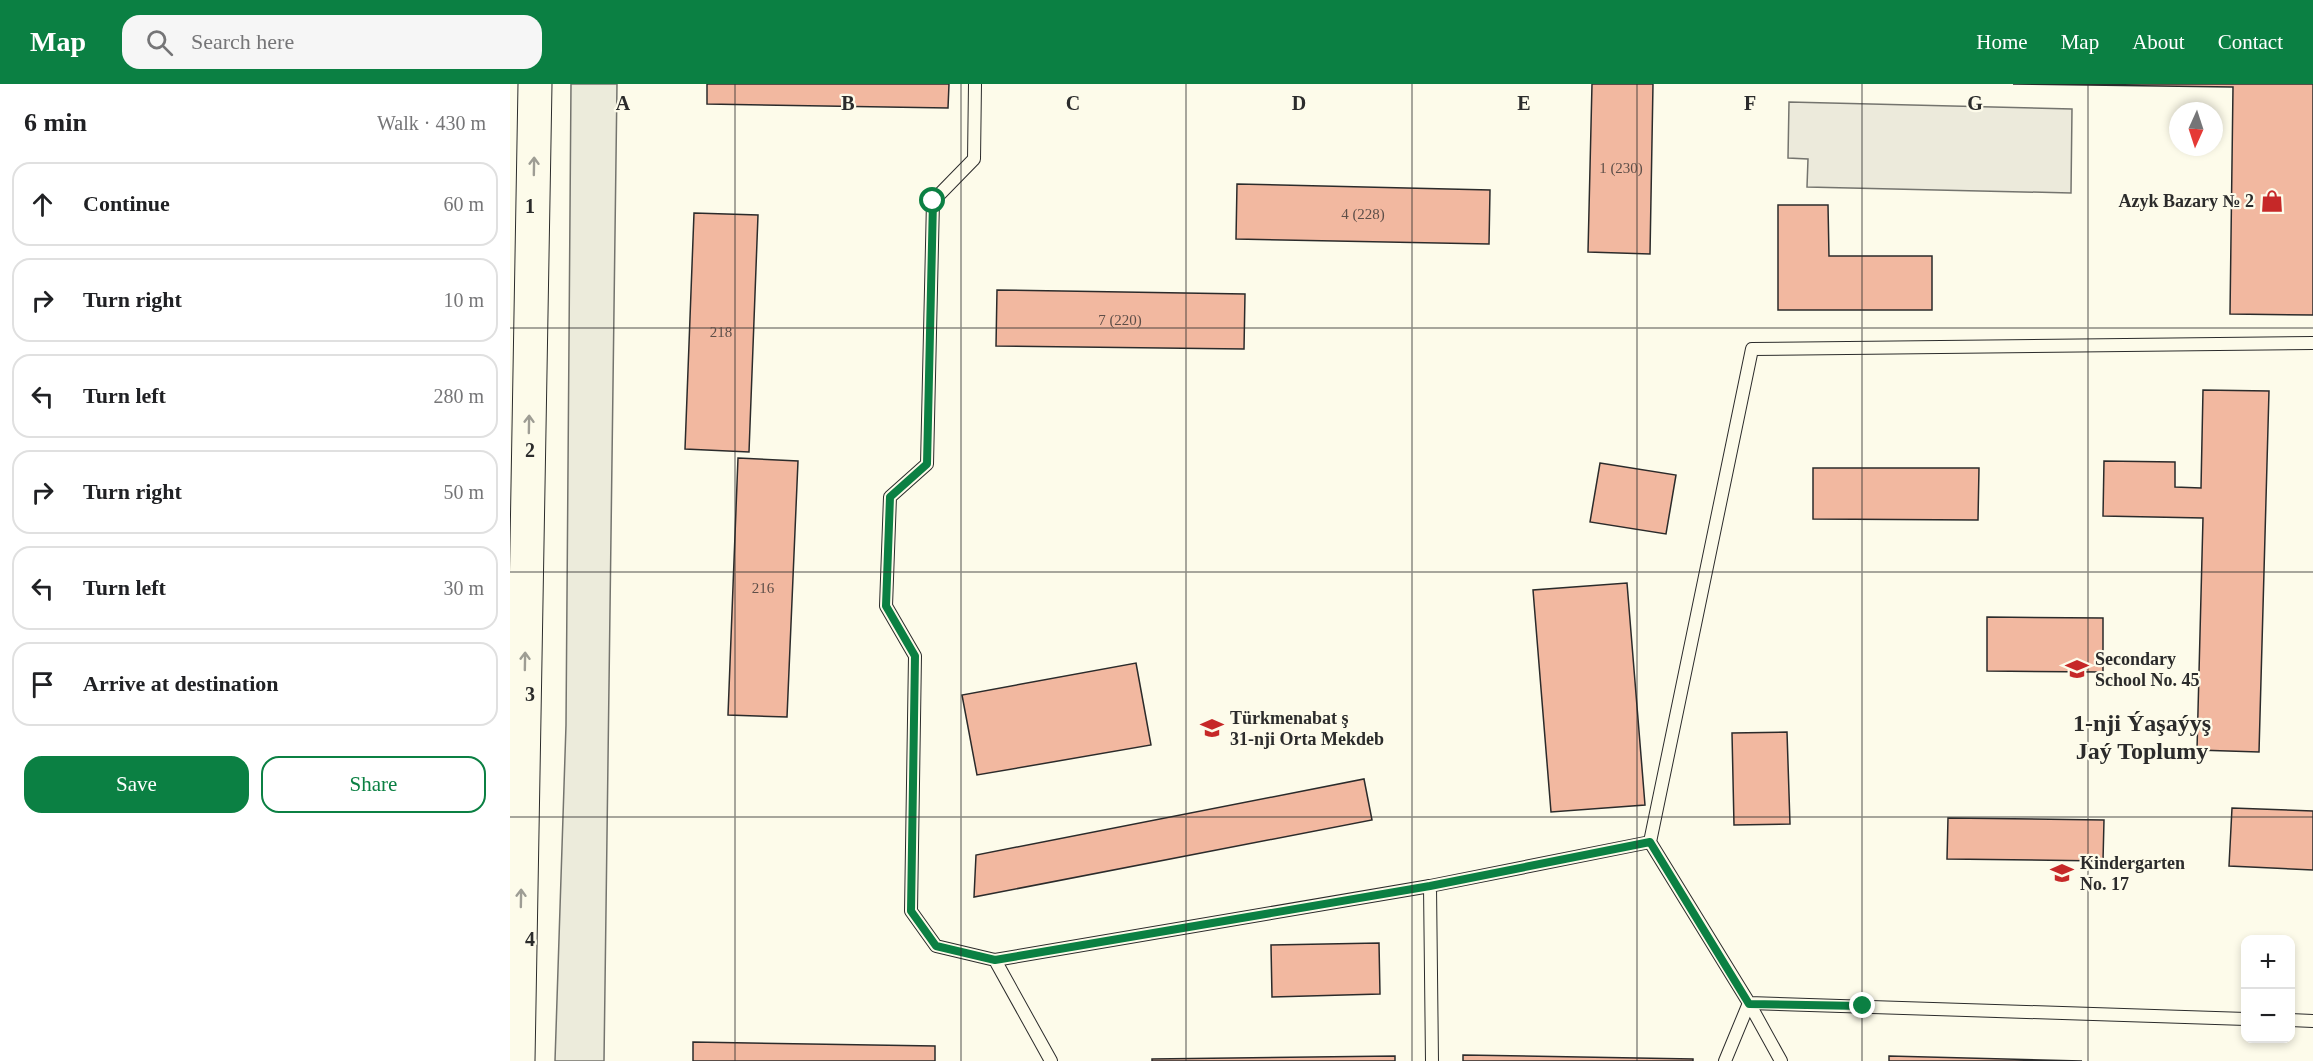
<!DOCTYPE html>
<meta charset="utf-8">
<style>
:root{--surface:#fff;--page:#f6f6f6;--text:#202124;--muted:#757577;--line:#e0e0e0;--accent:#0b8043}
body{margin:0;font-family:Georgia,serif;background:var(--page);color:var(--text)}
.controls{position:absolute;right:18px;bottom:18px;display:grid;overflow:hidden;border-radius:12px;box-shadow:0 3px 9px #0003}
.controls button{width:54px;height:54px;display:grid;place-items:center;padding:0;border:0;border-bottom:2px solid var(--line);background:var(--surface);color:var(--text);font:30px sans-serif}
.compass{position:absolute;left:1659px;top:18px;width:54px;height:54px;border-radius:50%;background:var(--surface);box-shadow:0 3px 9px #0003;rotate:183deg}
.stop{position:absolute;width:18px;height:18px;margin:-14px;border:4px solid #0b8043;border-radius:50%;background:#fff}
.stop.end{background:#0b8043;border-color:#fff;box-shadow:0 2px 6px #0008}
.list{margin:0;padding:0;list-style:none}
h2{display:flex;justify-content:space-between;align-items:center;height:78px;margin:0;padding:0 24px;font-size:26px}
h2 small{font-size:20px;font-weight:400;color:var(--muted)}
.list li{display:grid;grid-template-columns:39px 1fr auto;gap:18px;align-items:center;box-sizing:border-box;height:84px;margin:0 12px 12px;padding:0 12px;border:2px solid var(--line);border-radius:18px}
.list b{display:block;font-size:22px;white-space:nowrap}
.list em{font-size:20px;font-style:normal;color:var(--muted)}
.actions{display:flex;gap:12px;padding:18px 24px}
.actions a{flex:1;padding:14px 0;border:2px solid var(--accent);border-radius:18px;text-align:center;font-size:21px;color:var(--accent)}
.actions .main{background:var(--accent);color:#fff}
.icon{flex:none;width:33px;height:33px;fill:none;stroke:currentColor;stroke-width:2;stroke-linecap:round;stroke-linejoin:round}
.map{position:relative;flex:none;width:1803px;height:977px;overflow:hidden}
header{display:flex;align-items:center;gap:36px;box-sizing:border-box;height:84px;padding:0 30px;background:var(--accent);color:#fff}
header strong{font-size:28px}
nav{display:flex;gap:33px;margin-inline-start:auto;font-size:21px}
.search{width:420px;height:54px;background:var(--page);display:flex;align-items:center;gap:15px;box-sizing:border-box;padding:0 21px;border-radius:18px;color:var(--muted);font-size:22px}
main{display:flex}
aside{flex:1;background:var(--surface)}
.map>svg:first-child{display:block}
.green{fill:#ecebdb;stroke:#74746e;stroke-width:1.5}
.parking{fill:#eceadb;stroke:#74746e;stroke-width:1.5}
.building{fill:#f2b8a0;stroke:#2b2b2b;stroke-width:1.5}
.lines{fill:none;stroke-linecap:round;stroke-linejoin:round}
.service-casing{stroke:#2b2b2b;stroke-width:14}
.secondary-casing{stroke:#2b2b2b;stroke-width:35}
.service{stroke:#fdfbea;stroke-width:12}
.secondary{stroke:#fdfbea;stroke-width:33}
.oneway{stroke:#9e9d94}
.route{stroke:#0b8043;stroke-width:8}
.grid{fill:none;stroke:#2b2b2b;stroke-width:1.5;stroke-opacity:0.55}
.labels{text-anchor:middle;stroke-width:4.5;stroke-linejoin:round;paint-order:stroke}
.number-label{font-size:15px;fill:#5d4e48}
.poi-label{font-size:18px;font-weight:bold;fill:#2b2b2b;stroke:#fdfbea;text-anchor:start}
.district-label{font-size:24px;font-weight:bold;fill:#2b2b2b;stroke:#fdfbea}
.grid-label{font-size:20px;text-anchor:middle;font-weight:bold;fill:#2b2b2b;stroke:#fdfbea;stroke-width:4.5;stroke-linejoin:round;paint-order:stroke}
</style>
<header>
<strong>Map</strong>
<div class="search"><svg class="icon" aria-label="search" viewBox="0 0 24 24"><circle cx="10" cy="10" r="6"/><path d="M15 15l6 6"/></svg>Search here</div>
<nav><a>Home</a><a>Map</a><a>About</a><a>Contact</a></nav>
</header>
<main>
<aside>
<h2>6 min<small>Walk · 430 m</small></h2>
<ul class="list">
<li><svg class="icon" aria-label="ahead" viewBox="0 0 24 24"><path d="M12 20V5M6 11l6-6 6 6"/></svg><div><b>Continue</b></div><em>60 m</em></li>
<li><svg class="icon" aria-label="right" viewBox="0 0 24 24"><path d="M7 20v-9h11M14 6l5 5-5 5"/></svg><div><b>Turn right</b></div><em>10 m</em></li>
<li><svg class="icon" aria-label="left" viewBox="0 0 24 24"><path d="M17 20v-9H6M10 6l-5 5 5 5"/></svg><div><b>Turn left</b></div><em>280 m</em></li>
<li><svg class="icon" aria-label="right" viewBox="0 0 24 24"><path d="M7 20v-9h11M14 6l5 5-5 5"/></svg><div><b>Turn right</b></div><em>50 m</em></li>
<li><svg class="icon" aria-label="left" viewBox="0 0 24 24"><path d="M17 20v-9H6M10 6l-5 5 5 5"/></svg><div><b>Turn left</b></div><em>30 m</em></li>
<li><svg class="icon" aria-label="arrive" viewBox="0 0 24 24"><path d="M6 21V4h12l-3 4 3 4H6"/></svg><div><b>Arrive at destination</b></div></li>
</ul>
<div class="actions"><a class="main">Save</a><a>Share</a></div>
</aside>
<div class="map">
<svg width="1803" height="977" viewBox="0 0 1803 977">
<rect width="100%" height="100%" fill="#fdfbea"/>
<path class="green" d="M61,0H107L94,977H45L56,641Z"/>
<path class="parking" d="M1279,18L1562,25L1561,109L1297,103L1298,75L1278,74Z"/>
<g class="building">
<path d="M197,0H439L438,24L197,20Z"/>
<path d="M1082,0H1143L1140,170L1078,168Z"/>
<path d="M1503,0H1803V231L1720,230L1723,3Z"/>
<path d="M727,100L980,106L979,160L726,155Z"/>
<path d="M1268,121H1318L1319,172H1422V226H1268Z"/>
<path d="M184,129L248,131L239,368L175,365Z"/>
<path d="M487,206L735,210L734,265L486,262Z"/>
<path d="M1693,306L1759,307L1749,668L1687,666L1693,434L1593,432L1594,377L1665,378V403L1691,404Z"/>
<path d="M228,374L288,377L277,633L218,631Z"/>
<path d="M1090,379L1166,391L1156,450L1080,438Z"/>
<path d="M1303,384H1469L1468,436L1303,435Z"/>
<path d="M1117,499L1135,721L1041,728L1023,506Z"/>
<path d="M1477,533L1593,534V588L1477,587Z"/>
<path d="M626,579L641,661L467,691L452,611Z"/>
<path d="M1277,648L1280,740L1224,741L1222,649Z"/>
<path d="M854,695L862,736L464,813L466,771Z"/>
<path d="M1722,724L1803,727V786L1719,782Z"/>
<path d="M1438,734L1594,736L1593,777L1437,775Z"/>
<path d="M869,859L870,910L762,913L761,861Z"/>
<path d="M183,958L425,962V977H183Z"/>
<path d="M953,971L1183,975V977H953Z"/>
<path d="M885,972V977H642V975Z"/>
<path d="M1379,972L1572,977H1379Z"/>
</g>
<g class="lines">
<g class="service-casing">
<g id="service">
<path d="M465,0L464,75L423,117L417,380L380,413L376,522L405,572L401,827L426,862L485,876L541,977"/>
<path d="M485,876L920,802"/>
<path d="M1239,919L1271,977"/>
<path d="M1736,935L1239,919L1140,758L1242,265L1803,259"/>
<path d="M1780,936L1803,937"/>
<path d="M922,977L920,802L1140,758"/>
<path d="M1215,977L1239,919"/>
</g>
</g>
<g class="secondary-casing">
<path id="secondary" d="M8,977L25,0"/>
</g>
<use href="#service" class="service"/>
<use href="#secondary" class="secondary"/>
</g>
<defs><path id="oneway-shaft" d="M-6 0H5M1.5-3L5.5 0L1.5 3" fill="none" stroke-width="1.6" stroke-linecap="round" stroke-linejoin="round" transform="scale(1.5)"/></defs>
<g class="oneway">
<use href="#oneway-shaft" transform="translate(24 82) rotate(-89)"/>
<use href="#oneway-shaft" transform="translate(19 340) rotate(-89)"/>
<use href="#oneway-shaft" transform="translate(15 577) rotate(-89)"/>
<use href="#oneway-shaft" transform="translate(11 814) rotate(-89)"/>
</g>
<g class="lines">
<path class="route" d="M423,117L417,380L380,413L376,522L405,572L401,827L426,862L485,876L920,802L1140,758L1239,920L1353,922"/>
</g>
<path class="grid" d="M225,0V977M451,0V977M676,0V977M902,0V977M1127,0V977M1352,0V977M1578,0V977M0,244H1803M0,488H1803M0,733H1803"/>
<defs>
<g id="shop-bare" transform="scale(1.8)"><path d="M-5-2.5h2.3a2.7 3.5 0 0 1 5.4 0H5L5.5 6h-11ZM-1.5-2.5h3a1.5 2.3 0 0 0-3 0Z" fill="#c62828" stroke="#fdfbea" stroke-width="2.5" paint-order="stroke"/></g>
<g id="school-bare" transform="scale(1.8)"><path d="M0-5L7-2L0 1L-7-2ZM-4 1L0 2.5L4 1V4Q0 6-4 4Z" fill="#c62828" stroke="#fdfbea" stroke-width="2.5" paint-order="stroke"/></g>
</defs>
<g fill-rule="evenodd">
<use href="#shop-bare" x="1762" y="117"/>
<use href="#school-bare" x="1567" y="585"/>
<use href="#school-bare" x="702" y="644"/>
<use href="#school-bare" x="1552" y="789"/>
</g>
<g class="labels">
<g class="number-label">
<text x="1111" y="89">1 (230)</text>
<text x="853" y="135">4 (228)</text>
<text x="610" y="241">7 (220)</text>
<text x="211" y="253">218</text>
<text x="253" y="509">216</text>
</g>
<g class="poi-label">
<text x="1744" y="123" text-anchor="end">Azyk Bazary № 2</text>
<text x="1585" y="581">Secondary<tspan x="1585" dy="21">School No. 45</tspan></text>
<text x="720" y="640">Türkmenabat ş<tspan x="720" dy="21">31-nji Orta Mekdeb</tspan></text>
<text x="1570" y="785">Kindergarten<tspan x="1570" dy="21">No. 17</tspan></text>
</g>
<g class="district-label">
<text x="1632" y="647">1-nji Ýaşaýyş<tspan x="1632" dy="28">Jaý Toplumy</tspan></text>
</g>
</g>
<g class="grid-label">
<text x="113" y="26">A</text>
<text x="338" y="26">B</text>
<text x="563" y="26">C</text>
<text x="789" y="26">D</text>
<text x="1014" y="26">E</text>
<text x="1240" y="26">F</text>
<text x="1465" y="26">G</text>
<text x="20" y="129">1</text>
<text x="20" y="373">2</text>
<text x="20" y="617">3</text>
<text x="20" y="862">4</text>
</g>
</svg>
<div class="controls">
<button>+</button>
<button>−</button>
</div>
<svg class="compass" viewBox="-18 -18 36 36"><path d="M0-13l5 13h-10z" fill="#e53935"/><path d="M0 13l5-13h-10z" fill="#757577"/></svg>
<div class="stop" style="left:423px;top:117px"></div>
<div class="stop end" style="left:1353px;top:922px"></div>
</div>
</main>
